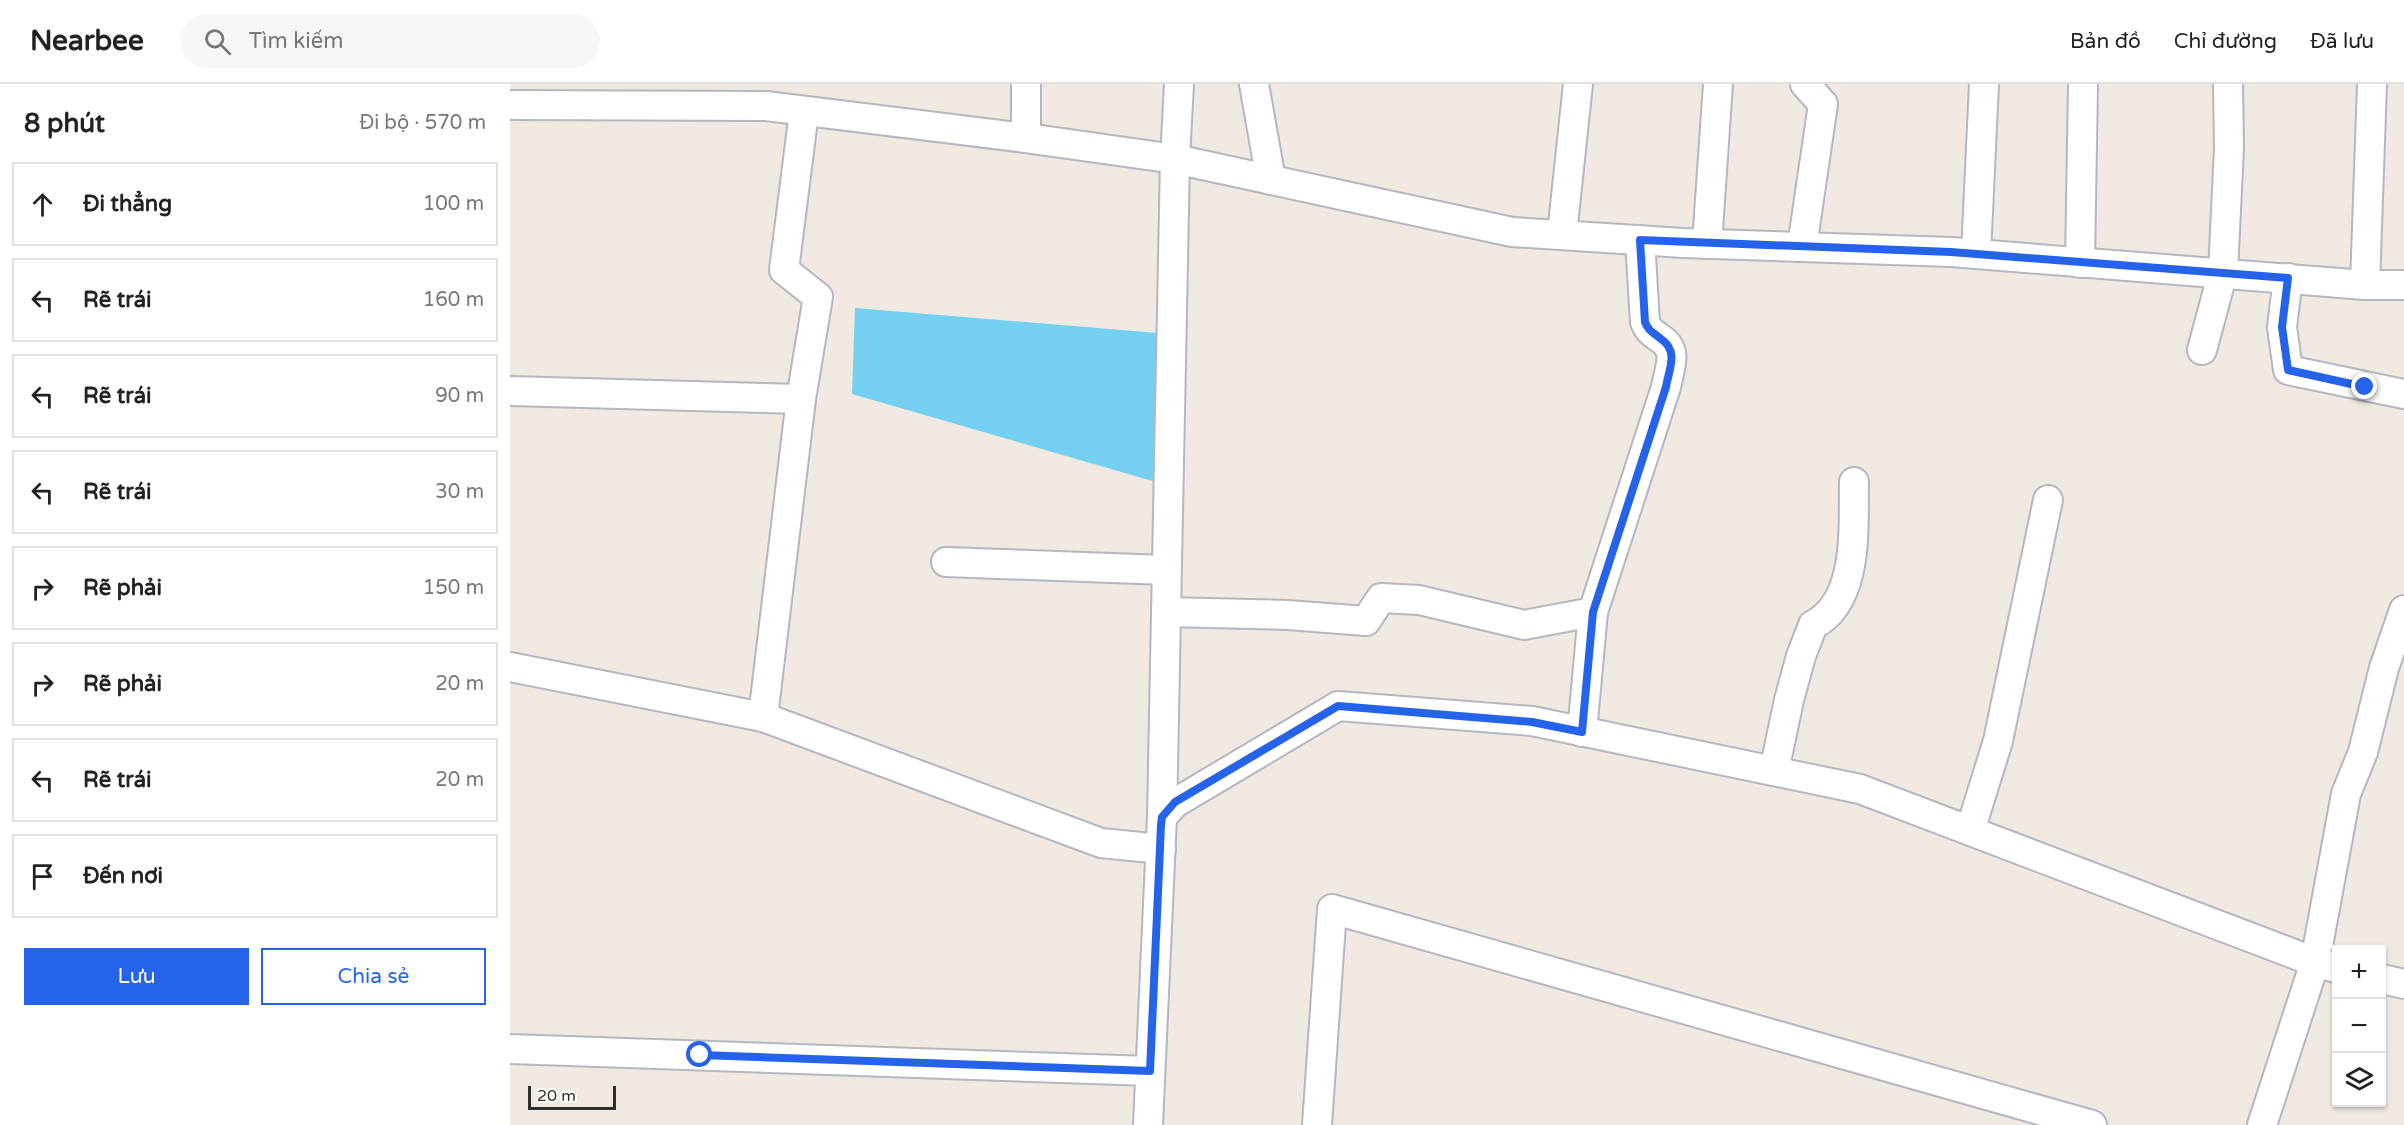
<!DOCTYPE html>
<html lang="vi">
<meta charset="utf-8">
<style>
:root{--surface:#fff;--page:#f6f6f6;--text:#222;--muted:#767676;--line:#e0e0e0;--accent:#2563eb}
body{margin:0;font-family:"Varela Round",sans-serif;background:var(--page);color:var(--text)}
.controls{position:absolute;right:18px;bottom:18px;display:grid;overflow:hidden;border-radius:0px;box-shadow:0 2px 4px #0004}
.controls button{width:54px;height:54px;display:grid;place-items:center;padding:0;border:0;border-bottom:2px solid var(--line);background:var(--surface);color:var(--text);font:30px sans-serif}
.scale{position:absolute;left:18px;bottom:15px;width:88px;box-sizing:border-box;padding-left:6px;border:3px solid #2e2e2e;border-top:0;font-size:16px;line-height:21px;white-space:nowrap;color:#2e2e2e;-webkit-text-stroke:4px #fff;paint-order:stroke}
.stop{position:absolute;width:18px;height:18px;margin:-14px;border:4px solid #2563eb;border-radius:50%;background:#fff}
.stop.end{background:#2563eb;border-color:#fff;box-shadow:0 2px 6px #0008}
.list{margin:0;padding:0;list-style:none}
h2{display:flex;justify-content:space-between;align-items:center;height:78px;margin:0;padding:0 24px;font-size:26px}
h2 small{font-size:20px;font-weight:400;color:var(--muted)}
.list li{display:grid;grid-template-columns:39px 1fr auto;gap:18px;align-items:center;box-sizing:border-box;height:84px;margin:0 12px 12px;padding:0 12px;border:2px solid var(--line);border-radius:0px}
.list b{display:block;font-size:22px;white-space:nowrap}
.list em{font-size:20px;font-style:normal;color:var(--muted)}
.actions{display:flex;gap:12px;padding:18px 24px}
.actions a{flex:1;padding:14px 0;border:2px solid var(--accent);border-radius:0px;text-align:center;font-size:21px;color:var(--accent)}
.actions .main{background:var(--accent);color:#fff}
.icon{flex:none;width:33px;height:33px;fill:none;stroke:currentColor;stroke-width:2;stroke-linecap:round;stroke-linejoin:round}
.map{position:relative;flex:none;width:1894px;height:1041px;overflow:hidden}
header{display:flex;align-items:center;gap:36px;box-sizing:border-box;height:84px;padding:0 30px;background:var(--surface);border-bottom:2px solid var(--line)}
header strong{font-size:28px}
nav{display:flex;gap:33px;margin-inline-start:auto;font-size:21px}
.search{width:420px;height:54px;background:var(--page);display:flex;align-items:center;gap:15px;box-sizing:border-box;padding:0 21px;border-radius:33px;color:var(--muted);font-size:22px}
main{display:flex}
aside{flex:1;background:var(--surface)}
.map>svg:first-child{display:block}
.water{fill:#75cff0}
.lines{fill:none;stroke-linecap:round;stroke-linejoin:round}
.minor-casing{stroke:#b4b7c1;stroke-width:32}
.minor{stroke:#fff;stroke-width:28}
.route{stroke:#2563eb;stroke-width:8}
</style>
<header>
<strong>Nearbee</strong>
<div class="search"><svg class="icon" aria-label="search" viewBox="0 0 24 24"><circle cx="10" cy="10" r="6"/><path d="M15 15l6 6"/></svg>Tìm kiếm</div>
<nav><a>Bản đồ</a><a>Chỉ đường</a><a>Đã lưu</a></nav>
</header>
<main>
<aside>
<h2>8 phút<small>Đi bộ · 570 m</small></h2>
<ul class="list">
<li><svg class="icon" aria-label="ahead" viewBox="0 0 24 24"><path d="M12 20V5M6 11l6-6 6 6"/></svg><div><b>Đi thẳng</b></div><em>100 m</em></li>
<li><svg class="icon" aria-label="left" viewBox="0 0 24 24"><path d="M17 20v-9H6M10 6l-5 5 5 5"/></svg><div><b>Rẽ trái</b></div><em>160 m</em></li>
<li><svg class="icon" aria-label="left" viewBox="0 0 24 24"><path d="M17 20v-9H6M10 6l-5 5 5 5"/></svg><div><b>Rẽ trái</b></div><em>90 m</em></li>
<li><svg class="icon" aria-label="left" viewBox="0 0 24 24"><path d="M17 20v-9H6M10 6l-5 5 5 5"/></svg><div><b>Rẽ trái</b></div><em>30 m</em></li>
<li><svg class="icon" aria-label="right" viewBox="0 0 24 24"><path d="M7 20v-9h11M14 6l5 5-5 5"/></svg><div><b>Rẽ phải</b></div><em>150 m</em></li>
<li><svg class="icon" aria-label="right" viewBox="0 0 24 24"><path d="M7 20v-9h11M14 6l5 5-5 5"/></svg><div><b>Rẽ phải</b></div><em>20 m</em></li>
<li><svg class="icon" aria-label="left" viewBox="0 0 24 24"><path d="M17 20v-9H6M10 6l-5 5 5 5"/></svg><div><b>Rẽ trái</b></div><em>20 m</em></li>
<li><svg class="icon" aria-label="arrive" viewBox="0 0 24 24"><path d="M6 21V4h12l-3 4 3 4H6"/></svg><div><b>Đến nơi</b></div></li>
</ul>
<div class="actions"><a class="main">Lưu</a><a>Chia sẻ</a></div>
</aside>
<div class="map">
<svg width="1894" height="1041" viewBox="0 0 1894 1041">
<rect width="100%" height="100%" fill="#efe9e1"/>
<path class="water" d="M345,224L648,249L646,398L342,310Z"/>
<g class="lines">
<g class="minor-casing">
<g id="minor">
<path d="M744,0L761,96"/>
<path d="M0,21L256,22L516,54L665,75L1002,148L1173,159L1441,168L1855,201H1894"/>
<path d="M516,54V0"/>
<path d="M1052,150L1068,0"/>
<path d="M1197,160L1208,0"/>
<path d="M1292,163L1313,20L1295,0"/>
<path d="M1466,170L1474,0"/>
<path d="M1570,179L1573,0"/>
<path d="M1778,194L1772,243L1778,286L1894,310"/>
<path d="M1855,201L1862,0"/>
<path d="M1692,266L1713,188L1719,64L1718,0"/>
<path d="M0,307L291,315"/>
<path d="M436,478L656,486"/>
<path d="M656,528L778,531L856,537L871,514L909,516L1014,541L1083,528L1156,303C1159,285 1169,267 1151,255C1143,249 1139,248 1135,238L1130,156"/>
<path d="M0,583L253,633L591,759L651,765"/>
<path d="M253,633L291,315L308,213L274,186L294,28"/>
<path d="M1072,648L1083,528"/>
<path d="M1264,687L1279,616L1291,572L1303,541C1350,517 1343,442 1344,398"/>
<path d="M652,733L665,719L828,622L1022,637L1350,705L1805,878L1826,884"/>
<path d="M1460,747L1488,657L1538,416"/>
<path d="M1872,895L1894,900"/>
<path d="M0,965L640,987"/>
<path d="M638,1041L652,733L665,75L669,0"/>
<path d="M807,1041L822,825L1582,1041"/>
<path d="M1752,1041L1805,878L1836,710L1853,668L1874,584L1894,526"/>
</g>
</g>
<use href="#minor" class="minor"/>
</g>
<g class="lines">
<path class="route" d="M190,971L640,987L651,741L652,733L665,718L828,622L1022,638L1072,648L1083,528L1156,303C1159,285 1169,267 1151,255C1143,248 1139,248 1135,238L1130,156L1441,168L1778,194L1772,243L1778,286L1855,303"/>
</g>
</svg>
<div class="controls">
<button>+</button>
<button>−</button>
<button><svg class="icon" aria-label="layers" viewBox="0 0 24 24"><path d="M12 4l9 5-9 5-9-5zM3 14l9 5 9-5"/></svg></button>
</div>
<div class="scale">20 m</div>
<div class="stop" style="left:190px;top:971px"></div>
<div class="stop end" style="left:1855px;top:303px"></div>
</div>
</main>
